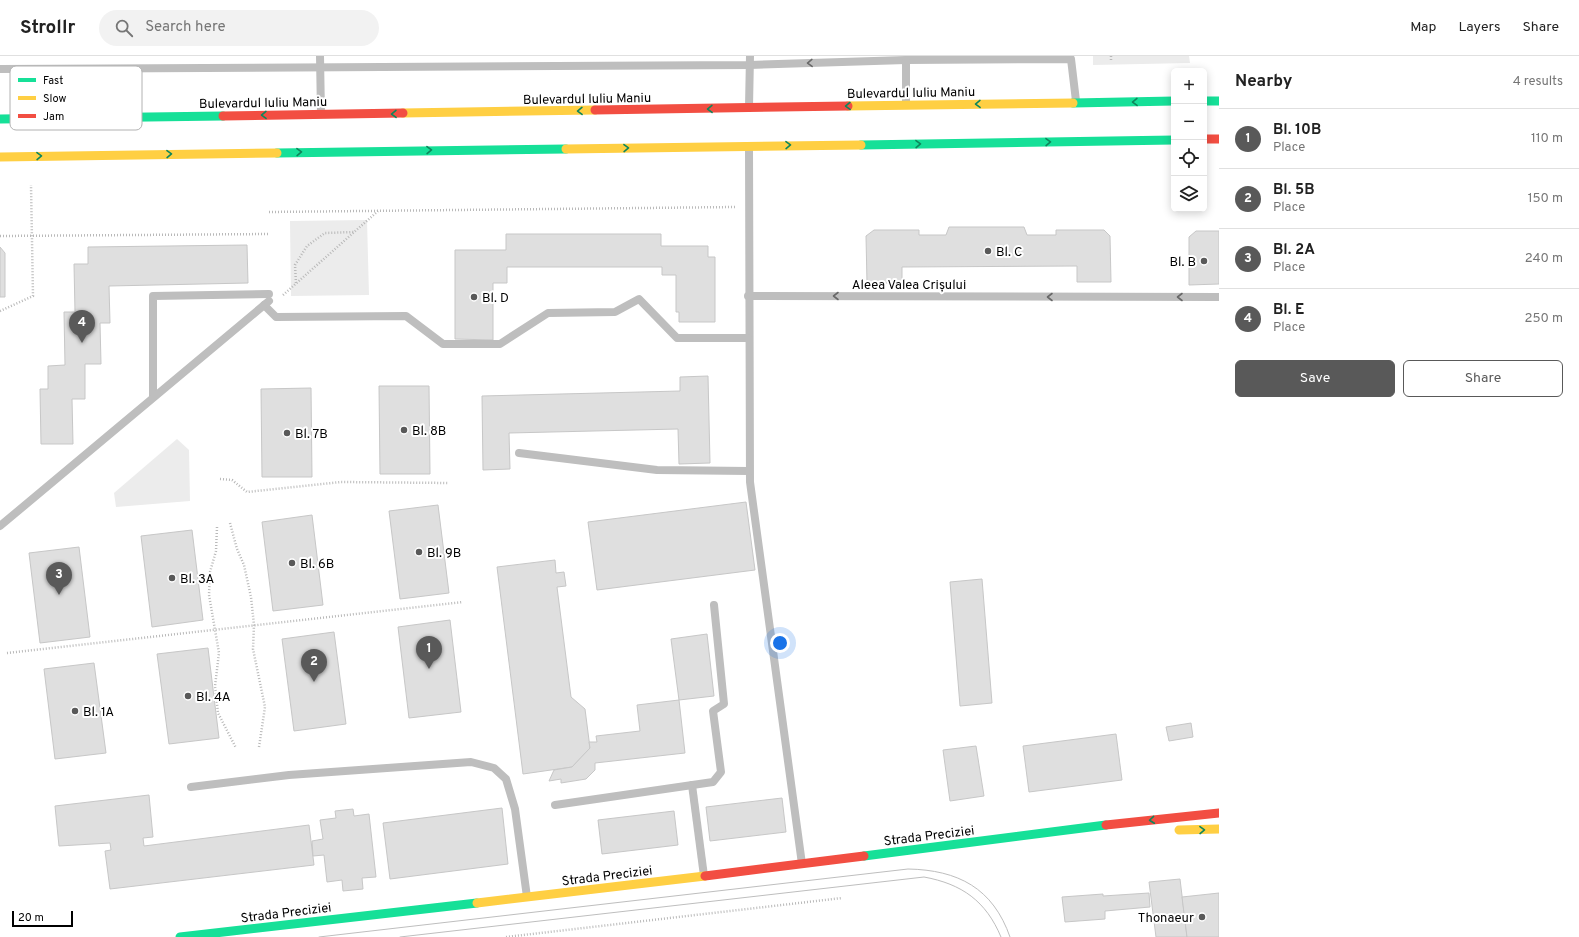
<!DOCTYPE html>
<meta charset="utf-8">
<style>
:root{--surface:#fff;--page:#f2f2f2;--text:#222;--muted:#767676;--line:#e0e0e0;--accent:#595959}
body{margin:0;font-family:Overpass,sans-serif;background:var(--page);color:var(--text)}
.controls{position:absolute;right:12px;top:12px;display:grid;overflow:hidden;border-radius:6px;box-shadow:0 2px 10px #0003}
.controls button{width:36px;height:36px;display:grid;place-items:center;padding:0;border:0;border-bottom:1px solid var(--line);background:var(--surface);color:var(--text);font:20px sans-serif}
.scale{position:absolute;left:12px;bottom:10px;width:61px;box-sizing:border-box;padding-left:4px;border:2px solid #000;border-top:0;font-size:11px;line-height:14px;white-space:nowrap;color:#000;-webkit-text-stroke:3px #fff;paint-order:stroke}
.you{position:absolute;left:780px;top:587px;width:14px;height:14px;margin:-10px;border:3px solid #fff;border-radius:50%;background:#1a73e8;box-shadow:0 0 0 6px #1a73e833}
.badge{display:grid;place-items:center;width:26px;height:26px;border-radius:50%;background:var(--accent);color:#fff;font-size:13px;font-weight:700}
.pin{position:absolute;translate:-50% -33px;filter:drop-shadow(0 1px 2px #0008)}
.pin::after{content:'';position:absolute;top:21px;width:14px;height:12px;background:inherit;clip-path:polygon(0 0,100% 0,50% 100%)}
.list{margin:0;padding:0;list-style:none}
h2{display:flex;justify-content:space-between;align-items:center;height:52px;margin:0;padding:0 16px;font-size:17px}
h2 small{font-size:13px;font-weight:400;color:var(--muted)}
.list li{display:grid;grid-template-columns:26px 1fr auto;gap:12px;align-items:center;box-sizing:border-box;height:60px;padding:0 16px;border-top:1px solid var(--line)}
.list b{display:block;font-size:15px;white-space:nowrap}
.list p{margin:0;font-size:13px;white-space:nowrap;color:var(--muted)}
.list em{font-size:13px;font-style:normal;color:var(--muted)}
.actions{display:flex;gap:8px;padding:12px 16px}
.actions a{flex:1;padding:9px 0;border:1px solid var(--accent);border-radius:6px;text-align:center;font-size:14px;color:var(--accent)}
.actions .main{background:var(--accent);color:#fff}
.icon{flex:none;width:22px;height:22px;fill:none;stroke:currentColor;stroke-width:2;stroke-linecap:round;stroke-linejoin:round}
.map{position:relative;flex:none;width:1219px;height:881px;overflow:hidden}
header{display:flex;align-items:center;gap:24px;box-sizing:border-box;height:56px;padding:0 20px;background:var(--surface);border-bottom:1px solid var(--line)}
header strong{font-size:19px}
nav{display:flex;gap:22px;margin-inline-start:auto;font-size:14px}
.search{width:280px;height:36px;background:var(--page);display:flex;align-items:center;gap:10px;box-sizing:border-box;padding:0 14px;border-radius:22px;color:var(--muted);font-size:15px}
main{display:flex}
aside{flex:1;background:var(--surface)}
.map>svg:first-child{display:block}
.green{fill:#ececec}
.building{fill:#dfdfdf;stroke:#c7c7c7}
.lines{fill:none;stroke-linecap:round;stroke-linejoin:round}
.path{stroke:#b9b9b9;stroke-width:2.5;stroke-dasharray:1 2;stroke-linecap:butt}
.lane{stroke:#bebebe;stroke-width:8}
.fast{stroke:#16e098;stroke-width:9}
.slow{stroke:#ffcf43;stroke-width:9}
.jam{stroke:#f24e42;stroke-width:9}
.tram{stroke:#bebebe;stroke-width:1}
.oneway{stroke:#686868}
.oneway2{stroke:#0d865b}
.poi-dot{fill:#595959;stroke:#fff;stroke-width:1.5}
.labels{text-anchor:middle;stroke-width:4;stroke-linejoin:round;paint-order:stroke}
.street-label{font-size:13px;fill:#000;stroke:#fff}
.poi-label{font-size:13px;fill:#000;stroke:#fff;text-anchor:start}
.key{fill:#fff;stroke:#b2b2b2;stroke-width:1}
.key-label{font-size:11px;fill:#000}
</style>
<header>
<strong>Strollr</strong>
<div class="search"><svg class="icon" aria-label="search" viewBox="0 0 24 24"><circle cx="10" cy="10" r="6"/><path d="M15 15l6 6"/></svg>Search here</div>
<nav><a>Map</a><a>Layers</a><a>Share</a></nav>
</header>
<main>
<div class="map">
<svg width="1219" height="881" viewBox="0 0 1219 881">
<rect width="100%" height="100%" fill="#fff"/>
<g class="green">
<path d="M1093,0H1189L1190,7L1093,9Z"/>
<path d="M367,164L369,239L291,240L290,165Z"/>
<path d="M177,383L189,394L190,445L116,451L114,437Z"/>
</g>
<g class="building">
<path d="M949,171H1024L1027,179H1056V174H1104L1110,180L1111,226H1077V210L902,211V227H867L866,180L874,174H919V179H946Z"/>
<path d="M1196,175H1219V228L1189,229V181Z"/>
<path d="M506,178H661V190H708V201H715V266H679V256H676V219H662V211H507V227H493V284L455,283V194H506Z"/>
<path d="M247,189L248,227L109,230L110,267H100L101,308H85V343H72L73,388H41L40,333H48V310L65,309L64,256H75L74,208H88V191Z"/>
<path d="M0,191L5,197V241H0Z"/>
<path d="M708,320L710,407L679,408L678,373L509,377L510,413L483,414L482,340L680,335V321Z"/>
<path d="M379,330H429L430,418H380Z"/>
<path d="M311,332L312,421H262L261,333Z"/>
<path d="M746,446L755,514L597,534L588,466Z"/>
<path d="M438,449L449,537L400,543L389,455Z"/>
<path d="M312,459L323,549L273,555L262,466Z"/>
<path d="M192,474L203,564L152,571L141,480Z"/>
<path d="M79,491L90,581L40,587L29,497Z"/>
<path d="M555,504L556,517L564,516L566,530L557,531L571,641L585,653L590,692L572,711L523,718L497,511Z"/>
<path d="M982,523L992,647L960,650L950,526Z"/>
<path d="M450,564L461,656L409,662L398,571Z"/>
<path d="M334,576L346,668L294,675L282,583Z"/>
<path d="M707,578L714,640L679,644L671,583Z"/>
<path d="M208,592L219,682L169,688L157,598Z"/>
<path d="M94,607L106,697L55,703L44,613Z"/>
<path d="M679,644L685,697L595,707V714L586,723L561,727V723L549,725L554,714L572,711L590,692L589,686H597L596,680L640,675L637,649Z"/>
<path d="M1191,667L1193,681L1169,685L1166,671Z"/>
<path d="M1116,678L1122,724L1029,736L1023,690Z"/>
<path d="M976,690L984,740L950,745L943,694Z"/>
<path d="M149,739L153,781L143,782L144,790L309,769L314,809L110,833L105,795L111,794L110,787L59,790L55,750Z"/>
<path d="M782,742L786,776L710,785L706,751Z"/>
<path d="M502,752L508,808L390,823L383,767Z"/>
<path d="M353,753L354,760L369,758L376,821L362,822L363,833L343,835L342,824L327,826L324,799L313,800L312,785L323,783L320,764L336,762L335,755Z"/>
<path d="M674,755L678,789L602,798L598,764Z"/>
<path d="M1180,823L1187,881H1156L1149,826Z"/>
<path d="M1149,837L1150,851L1105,855V863L1065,866L1062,841L1103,838V840Z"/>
<path d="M1219,837V881H1187L1182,841Z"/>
</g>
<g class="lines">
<g class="path">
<path d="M1111,0V5"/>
<path d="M269,156L736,151"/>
<path d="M0,180L269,178"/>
<path d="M296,227L295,209L307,190L325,177L354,176"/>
<path d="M283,239L378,155"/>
<path d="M0,255L33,240L31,129"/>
<path d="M220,423L232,424L247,436L341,426L449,427"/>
<path d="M230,467L237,493L244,509L251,541L254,569L253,593L265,651L259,691"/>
<path d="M217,471L216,495L210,516L209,539L219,597L215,630L218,657L236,692"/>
<path d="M7,597L463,546"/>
<path d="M506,881L842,842"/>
</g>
<g class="lane">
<path d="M320,0L321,58"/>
<path d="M0,13L750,9L906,4L1071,3L1076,45"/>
<path d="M906,48V4"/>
<path d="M749,51L750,0"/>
<path d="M749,91L750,426L802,808"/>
<path d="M748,240L1219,241"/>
<path d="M264,249L276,261L406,260L443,288H500L548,257L615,256L639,243L677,282H748"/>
<path d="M153,340V240L269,238"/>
<path d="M519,397L657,414L749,415"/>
<path d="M0,470L269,245"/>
<path d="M692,729L704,820"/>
<path d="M191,731L289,719L471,706L494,712L506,723L515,753L527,841"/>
<path d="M555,749L713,726L721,716L713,655L724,648L714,549"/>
</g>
<g class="fast">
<path d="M1204,45H1219"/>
<path d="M1073,47L1174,45"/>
<path d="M0,63L223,60"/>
<path d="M861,89L1174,84"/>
<path d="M277,97L566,93"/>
<path d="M864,800L1106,769"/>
<path d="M180,881L477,847"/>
</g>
<g class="slow">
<path d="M848,50L1073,47"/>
<path d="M403,57L595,54"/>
<path d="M566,93L861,89"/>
<path d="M0,101L277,97"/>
<path d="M1179,774L1219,773"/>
<path d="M477,847L705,820"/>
</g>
<g class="jam">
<path d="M595,54L848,50"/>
<path d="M223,60L403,57"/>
<path d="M1204,83H1219"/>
<path d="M1106,769L1219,757"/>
<path d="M705,820L864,800"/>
</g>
<g class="tram">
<path d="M319,881L908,813C958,814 993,832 1010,881"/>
<path d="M400,881L924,821C962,828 986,845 1001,881"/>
</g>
</g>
<defs><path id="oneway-chevron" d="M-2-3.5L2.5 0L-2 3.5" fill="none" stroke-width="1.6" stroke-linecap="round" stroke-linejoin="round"/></defs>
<g class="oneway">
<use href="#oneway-chevron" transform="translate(810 7) rotate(178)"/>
<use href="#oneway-chevron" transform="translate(836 240) rotate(-180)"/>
<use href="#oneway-chevron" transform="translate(1050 241) rotate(-180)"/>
<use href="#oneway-chevron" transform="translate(1180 241) rotate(-180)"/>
</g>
<g class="oneway2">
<use href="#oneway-chevron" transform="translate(1135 46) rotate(179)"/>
<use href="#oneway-chevron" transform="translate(978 48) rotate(179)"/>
<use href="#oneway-chevron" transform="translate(848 50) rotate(179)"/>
<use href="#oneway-chevron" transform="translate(710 53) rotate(179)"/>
<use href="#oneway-chevron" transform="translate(580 55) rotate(179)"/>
<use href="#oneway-chevron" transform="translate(394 58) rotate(179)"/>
<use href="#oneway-chevron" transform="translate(264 59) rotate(179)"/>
<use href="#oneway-chevron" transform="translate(1048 86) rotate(-1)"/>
<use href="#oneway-chevron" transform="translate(918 88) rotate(-1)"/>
<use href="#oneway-chevron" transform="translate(788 89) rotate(-1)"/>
<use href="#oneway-chevron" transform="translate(626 92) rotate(-1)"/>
<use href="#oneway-chevron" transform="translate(429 94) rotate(-1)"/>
<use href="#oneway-chevron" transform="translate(299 96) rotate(-1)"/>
<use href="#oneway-chevron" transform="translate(169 98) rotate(-1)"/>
<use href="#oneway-chevron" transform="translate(39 100) rotate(-1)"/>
<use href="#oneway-chevron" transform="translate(1152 764) rotate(174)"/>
<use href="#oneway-chevron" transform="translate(1202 774) rotate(-1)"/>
</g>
<g class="poi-dot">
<circle cx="988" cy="195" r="4"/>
<circle cx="1204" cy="205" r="4"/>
<circle cx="474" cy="241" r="4"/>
<circle cx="404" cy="374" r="4"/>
<circle cx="287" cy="377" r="4"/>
<circle cx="419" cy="496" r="4"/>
<circle cx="292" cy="507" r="4"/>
<circle cx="172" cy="522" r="4"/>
<circle cx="188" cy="640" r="4"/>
<circle cx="75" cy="655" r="4"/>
<circle cx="1202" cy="861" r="4"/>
</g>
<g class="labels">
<g class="street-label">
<text transform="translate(911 36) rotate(-1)" y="5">Bulevardul Iuliu Maniu</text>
<text transform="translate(587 42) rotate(-1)" y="5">Bulevardul Iuliu Maniu</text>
<text transform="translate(263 46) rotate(-1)" y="5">Bulevardul Iuliu Maniu</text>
<text x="909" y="233">Aleea Valea Crișului</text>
<text transform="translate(929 779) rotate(-7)" y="5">Strada Preciziei</text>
<text transform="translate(607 819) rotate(-7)" y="5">Strada Preciziei</text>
<text transform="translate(286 856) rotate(-7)" y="5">Strada Preciziei</text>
</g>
<g class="poi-label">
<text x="996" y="200">Bl. C</text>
<text x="1196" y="210" text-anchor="end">Bl. B</text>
<text x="482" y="246">Bl. D</text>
<text x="412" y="379">Bl. 8B</text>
<text x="295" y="382">Bl. 7B</text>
<text x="427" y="501">Bl. 9B</text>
<text x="300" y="512">Bl. 6B</text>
<text x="180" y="527">Bl. 3A</text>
<text x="196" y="645">Bl. 4A</text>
<text x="83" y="660">Bl. 1A</text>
<text x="1194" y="866" text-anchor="end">Thonaeur</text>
</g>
</g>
<rect x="10" y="10" width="132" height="64" rx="6" class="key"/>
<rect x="18" y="22" width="18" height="4" fill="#16e098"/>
<rect x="18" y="40" width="18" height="4" fill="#ffcf43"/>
<rect x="18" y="58" width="18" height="4" fill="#f24e42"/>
<g class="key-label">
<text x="43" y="28">Fast</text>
<text x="43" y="46">Slow</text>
<text x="43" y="64">Jam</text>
</g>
</svg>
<div class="controls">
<button>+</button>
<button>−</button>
<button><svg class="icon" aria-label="locate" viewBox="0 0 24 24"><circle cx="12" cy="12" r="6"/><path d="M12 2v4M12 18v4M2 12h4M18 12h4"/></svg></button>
<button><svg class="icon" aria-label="layers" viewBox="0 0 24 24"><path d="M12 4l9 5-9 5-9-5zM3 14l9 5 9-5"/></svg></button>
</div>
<div class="scale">20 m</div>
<div class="you"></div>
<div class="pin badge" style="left:429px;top:613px">1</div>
<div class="pin badge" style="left:314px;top:626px">2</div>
<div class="pin badge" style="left:59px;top:539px">3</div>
<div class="pin badge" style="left:82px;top:287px">4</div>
</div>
<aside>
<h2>Nearby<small>4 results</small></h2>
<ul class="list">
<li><span class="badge">1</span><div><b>Bl. 10B</b><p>Place</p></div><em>110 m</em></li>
<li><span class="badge">2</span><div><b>Bl. 5B</b><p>Place</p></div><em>150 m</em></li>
<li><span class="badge">3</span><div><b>Bl. 2A</b><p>Place</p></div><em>240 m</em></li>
<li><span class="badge">4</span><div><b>Bl. E</b><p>Place</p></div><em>250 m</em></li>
</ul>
<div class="actions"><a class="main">Save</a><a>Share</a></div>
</aside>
</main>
